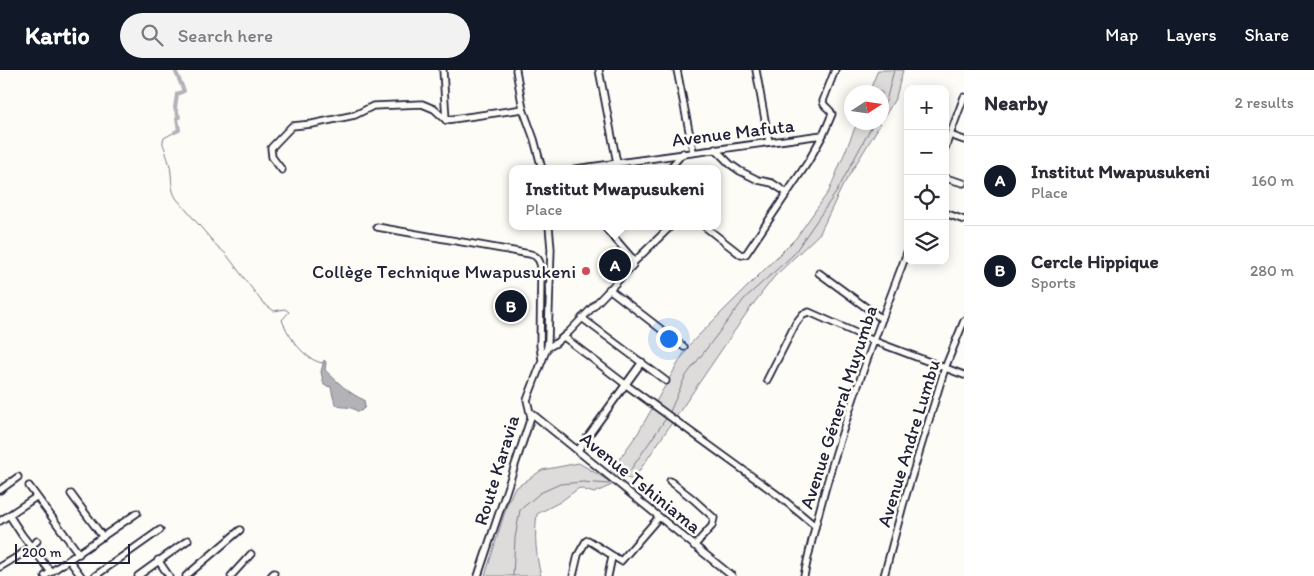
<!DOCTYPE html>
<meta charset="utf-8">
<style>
:root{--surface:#fff;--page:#f2f2f3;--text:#2b2b33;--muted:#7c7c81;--line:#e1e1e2;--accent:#111827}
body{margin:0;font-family:Itim,sans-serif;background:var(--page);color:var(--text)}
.controls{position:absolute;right:15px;top:15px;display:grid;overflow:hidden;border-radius:10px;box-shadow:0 2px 12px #0003}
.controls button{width:45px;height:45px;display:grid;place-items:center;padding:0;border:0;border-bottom:1px solid var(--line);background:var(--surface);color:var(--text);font:25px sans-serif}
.compass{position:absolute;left:844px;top:15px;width:45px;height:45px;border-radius:50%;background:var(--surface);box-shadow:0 2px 12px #0003;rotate:78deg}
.scale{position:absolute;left:15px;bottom:12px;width:115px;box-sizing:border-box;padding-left:5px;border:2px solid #22223b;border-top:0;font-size:14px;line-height:18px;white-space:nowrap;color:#22223b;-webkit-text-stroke:4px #fdfcf7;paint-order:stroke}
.you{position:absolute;left:668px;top:268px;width:18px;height:18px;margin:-12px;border:4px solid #fff;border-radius:50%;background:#1a73e8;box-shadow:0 0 0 8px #1a73e833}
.badge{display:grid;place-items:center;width:32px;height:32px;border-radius:50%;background:var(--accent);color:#fff;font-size:16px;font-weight:700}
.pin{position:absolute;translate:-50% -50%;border:2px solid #fff;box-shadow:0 1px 5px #0006}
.popup{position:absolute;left:509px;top:95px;width:212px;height:65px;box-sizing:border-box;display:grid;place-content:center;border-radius:10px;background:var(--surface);filter:drop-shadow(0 1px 4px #0005);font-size:16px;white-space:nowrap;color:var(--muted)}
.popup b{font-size:19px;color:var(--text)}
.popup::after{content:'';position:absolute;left:50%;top:100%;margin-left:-10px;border:10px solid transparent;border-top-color:var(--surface)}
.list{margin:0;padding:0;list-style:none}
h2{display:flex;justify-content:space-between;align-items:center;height:65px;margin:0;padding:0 20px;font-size:21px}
h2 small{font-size:16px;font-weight:400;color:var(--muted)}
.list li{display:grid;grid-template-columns:32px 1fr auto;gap:15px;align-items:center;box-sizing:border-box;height:90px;padding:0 20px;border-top:1px solid var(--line)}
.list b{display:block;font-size:19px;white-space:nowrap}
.list p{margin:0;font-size:16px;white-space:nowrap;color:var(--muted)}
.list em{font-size:16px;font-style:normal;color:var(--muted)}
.icon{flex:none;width:28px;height:28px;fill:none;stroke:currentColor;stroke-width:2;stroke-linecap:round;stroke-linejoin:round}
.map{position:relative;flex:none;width:964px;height:506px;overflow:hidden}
header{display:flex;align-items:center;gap:30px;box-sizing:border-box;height:70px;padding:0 25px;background:var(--accent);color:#fff}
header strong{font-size:24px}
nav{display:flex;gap:28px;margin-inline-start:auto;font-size:18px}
.search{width:350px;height:45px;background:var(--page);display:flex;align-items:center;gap:12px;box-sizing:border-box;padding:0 18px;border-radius:28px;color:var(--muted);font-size:19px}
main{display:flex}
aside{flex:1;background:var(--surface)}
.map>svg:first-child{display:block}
.green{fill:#dddcdb;stroke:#807f8b}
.water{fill:#b2b2b7;stroke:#787885}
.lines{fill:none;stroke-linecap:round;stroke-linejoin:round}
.stream{stroke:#787885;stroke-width:1}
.canal{stroke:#b2b2b7;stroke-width:4}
.minor-casing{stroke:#22223b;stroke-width:9}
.minor{stroke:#fdfcf7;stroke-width:5.5}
.poi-dot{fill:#d1495b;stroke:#fdfcf7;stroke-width:2}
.labels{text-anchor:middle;stroke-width:5;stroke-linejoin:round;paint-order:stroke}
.street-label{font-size:19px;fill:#22223b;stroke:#fdfcf7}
.poi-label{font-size:19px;fill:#22223b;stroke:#fdfcf7;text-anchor:end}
</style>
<header>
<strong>Kartio</strong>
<div class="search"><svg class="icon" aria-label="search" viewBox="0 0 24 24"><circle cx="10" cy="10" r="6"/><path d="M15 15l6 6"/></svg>Search here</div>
<nav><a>Map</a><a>Layers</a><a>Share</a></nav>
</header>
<main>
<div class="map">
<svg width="964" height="506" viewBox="0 0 964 506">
<rect width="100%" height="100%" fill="#fdfcf7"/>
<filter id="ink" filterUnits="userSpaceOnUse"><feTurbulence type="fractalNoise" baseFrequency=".02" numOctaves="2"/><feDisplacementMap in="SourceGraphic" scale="10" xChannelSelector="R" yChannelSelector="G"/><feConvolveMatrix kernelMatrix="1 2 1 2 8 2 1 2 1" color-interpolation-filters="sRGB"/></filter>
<g filter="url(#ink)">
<g class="green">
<path d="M878,0H903L896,27L882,51V22H869Z"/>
<path d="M857,53H881L842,117L820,163L774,207L748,241L633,410L610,402L638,363L688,276L796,168L829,121Z"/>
<path d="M579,393L614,414L594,423L579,418L560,432L537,444C534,465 536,486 541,506H485L507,435L514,419L542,400Z"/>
</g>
<path class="water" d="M324,290L326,292L325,300C338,312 348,323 364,330L365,337L361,341H357C348,334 339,340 335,333C333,328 332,322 331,317L324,315L321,302Z"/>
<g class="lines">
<g class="stream">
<path d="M882,39L886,31L894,0"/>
<path d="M175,62L164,68C161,74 165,77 166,83C168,90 171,97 171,104C172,113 171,119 176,128L216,175L226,184L262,232L274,241L285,239L289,242L282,250C288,266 305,291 323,293"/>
<path d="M669,344L685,307L745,228L793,185L837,121L874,52"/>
<path d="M617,409L629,402L667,347"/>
<path d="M513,506L515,468L520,440L540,423L560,414L583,412L609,414L613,411"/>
</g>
<path class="canal" d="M175,62L179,60L177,48L179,47L175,38L177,24L184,21L175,0"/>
<g class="minor-casing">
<g id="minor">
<path d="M443,0L446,50"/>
<path d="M516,0L523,39L534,69L542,99"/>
<path d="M599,0L617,93"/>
<path d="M677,0L693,81"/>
<path d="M756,0L769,72"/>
<path d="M446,50L523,39"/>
<path d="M950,65L964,70"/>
<path d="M945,78L964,27"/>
<path d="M715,79L730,94L740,101L758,110L772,113L787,123"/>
<path d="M575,99L822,65"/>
<path d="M669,99L683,83"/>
<path d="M282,100L272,87L271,78L292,56L312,54L355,45L373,36L422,34L434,39L446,50"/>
<path d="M945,108L963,113"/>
<path d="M945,143L964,150"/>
<path d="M704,156L741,185L746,184L808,92L824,63L832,44C830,38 823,37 823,31L835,0"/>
<path d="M377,157L530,184C538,186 540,191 541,198L540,276L542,290"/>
<path d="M612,166L620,156"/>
<path d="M633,193L671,156"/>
<path d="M819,203L882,249"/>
<path d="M609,219L684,277"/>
<path d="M582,248L666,311"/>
<path d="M564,267L625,314L779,426L814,455"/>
<path d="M547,278L556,273L569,262L633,195L631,187L604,156"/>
<path d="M767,310L796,253L803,244L809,242L874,271L964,305"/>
<path d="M530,342L732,506"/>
<path d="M578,380L642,292"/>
<path d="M670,411L693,429L714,448L712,456L694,476"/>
<path d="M29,416L79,484"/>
<path d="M0,420L18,407"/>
<path d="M71,424L103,467"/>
<path d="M9,445L22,465L51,502"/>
<path d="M0,451L36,427"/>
<path d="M69,490L81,506"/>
<path d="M158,490L169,506"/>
<path d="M0,497L20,485L37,471"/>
<path d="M45,506L137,443"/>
<path d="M95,506L160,460"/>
<path d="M138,506L188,470"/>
<path d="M186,506L240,460"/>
<path d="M231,506L251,484"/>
<path d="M271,506L274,503"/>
<path d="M478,506L531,347L527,330L547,278L548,270L551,179L549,156"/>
<path d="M573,506L578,485L586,471L588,470L621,491L659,447"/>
<path d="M608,506L612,487"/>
<path d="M804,506C827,394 867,287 908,180"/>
<path d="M884,506L903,435L945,298L964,251"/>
</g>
</g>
<use href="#minor" class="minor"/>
</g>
</g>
<circle class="poi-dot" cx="586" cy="201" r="5"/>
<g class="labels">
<g class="street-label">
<text transform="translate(733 62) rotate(-7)" y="7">Avenue Mafuta</text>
<text transform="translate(838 337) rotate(-72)" y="7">Avenue Géneral Muyumba</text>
<text transform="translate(908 373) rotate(-73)" y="7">Avenue Andre Lumbu</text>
<text transform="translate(496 400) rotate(-73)" y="7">Route Karavia</text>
<text transform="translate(641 412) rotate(39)" y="7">Avenue Tshiniama</text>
</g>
<g class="poi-label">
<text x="576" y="208">Collège Technique Mwapusukeni</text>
</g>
</g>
</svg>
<div class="controls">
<button>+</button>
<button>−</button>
<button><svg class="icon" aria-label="locate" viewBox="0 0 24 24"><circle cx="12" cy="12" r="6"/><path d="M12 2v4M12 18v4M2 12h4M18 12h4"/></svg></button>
<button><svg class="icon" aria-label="layers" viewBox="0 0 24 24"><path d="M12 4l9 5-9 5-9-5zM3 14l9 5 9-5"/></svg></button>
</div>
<svg class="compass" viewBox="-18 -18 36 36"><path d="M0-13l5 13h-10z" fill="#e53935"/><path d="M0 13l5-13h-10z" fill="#7c7c81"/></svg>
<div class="scale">200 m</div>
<div class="you"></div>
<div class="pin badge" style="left:615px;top:195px">A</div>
<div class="popup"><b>Institut Mwapusukeni</b>Place</div>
<div class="pin badge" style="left:511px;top:236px">B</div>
</div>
<aside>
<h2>Nearby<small>2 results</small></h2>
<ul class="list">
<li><span class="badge">A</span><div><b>Institut Mwapusukeni</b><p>Place</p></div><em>160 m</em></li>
<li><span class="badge">B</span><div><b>Cercle Hippique</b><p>Sports</p></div><em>280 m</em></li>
</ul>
</aside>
</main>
